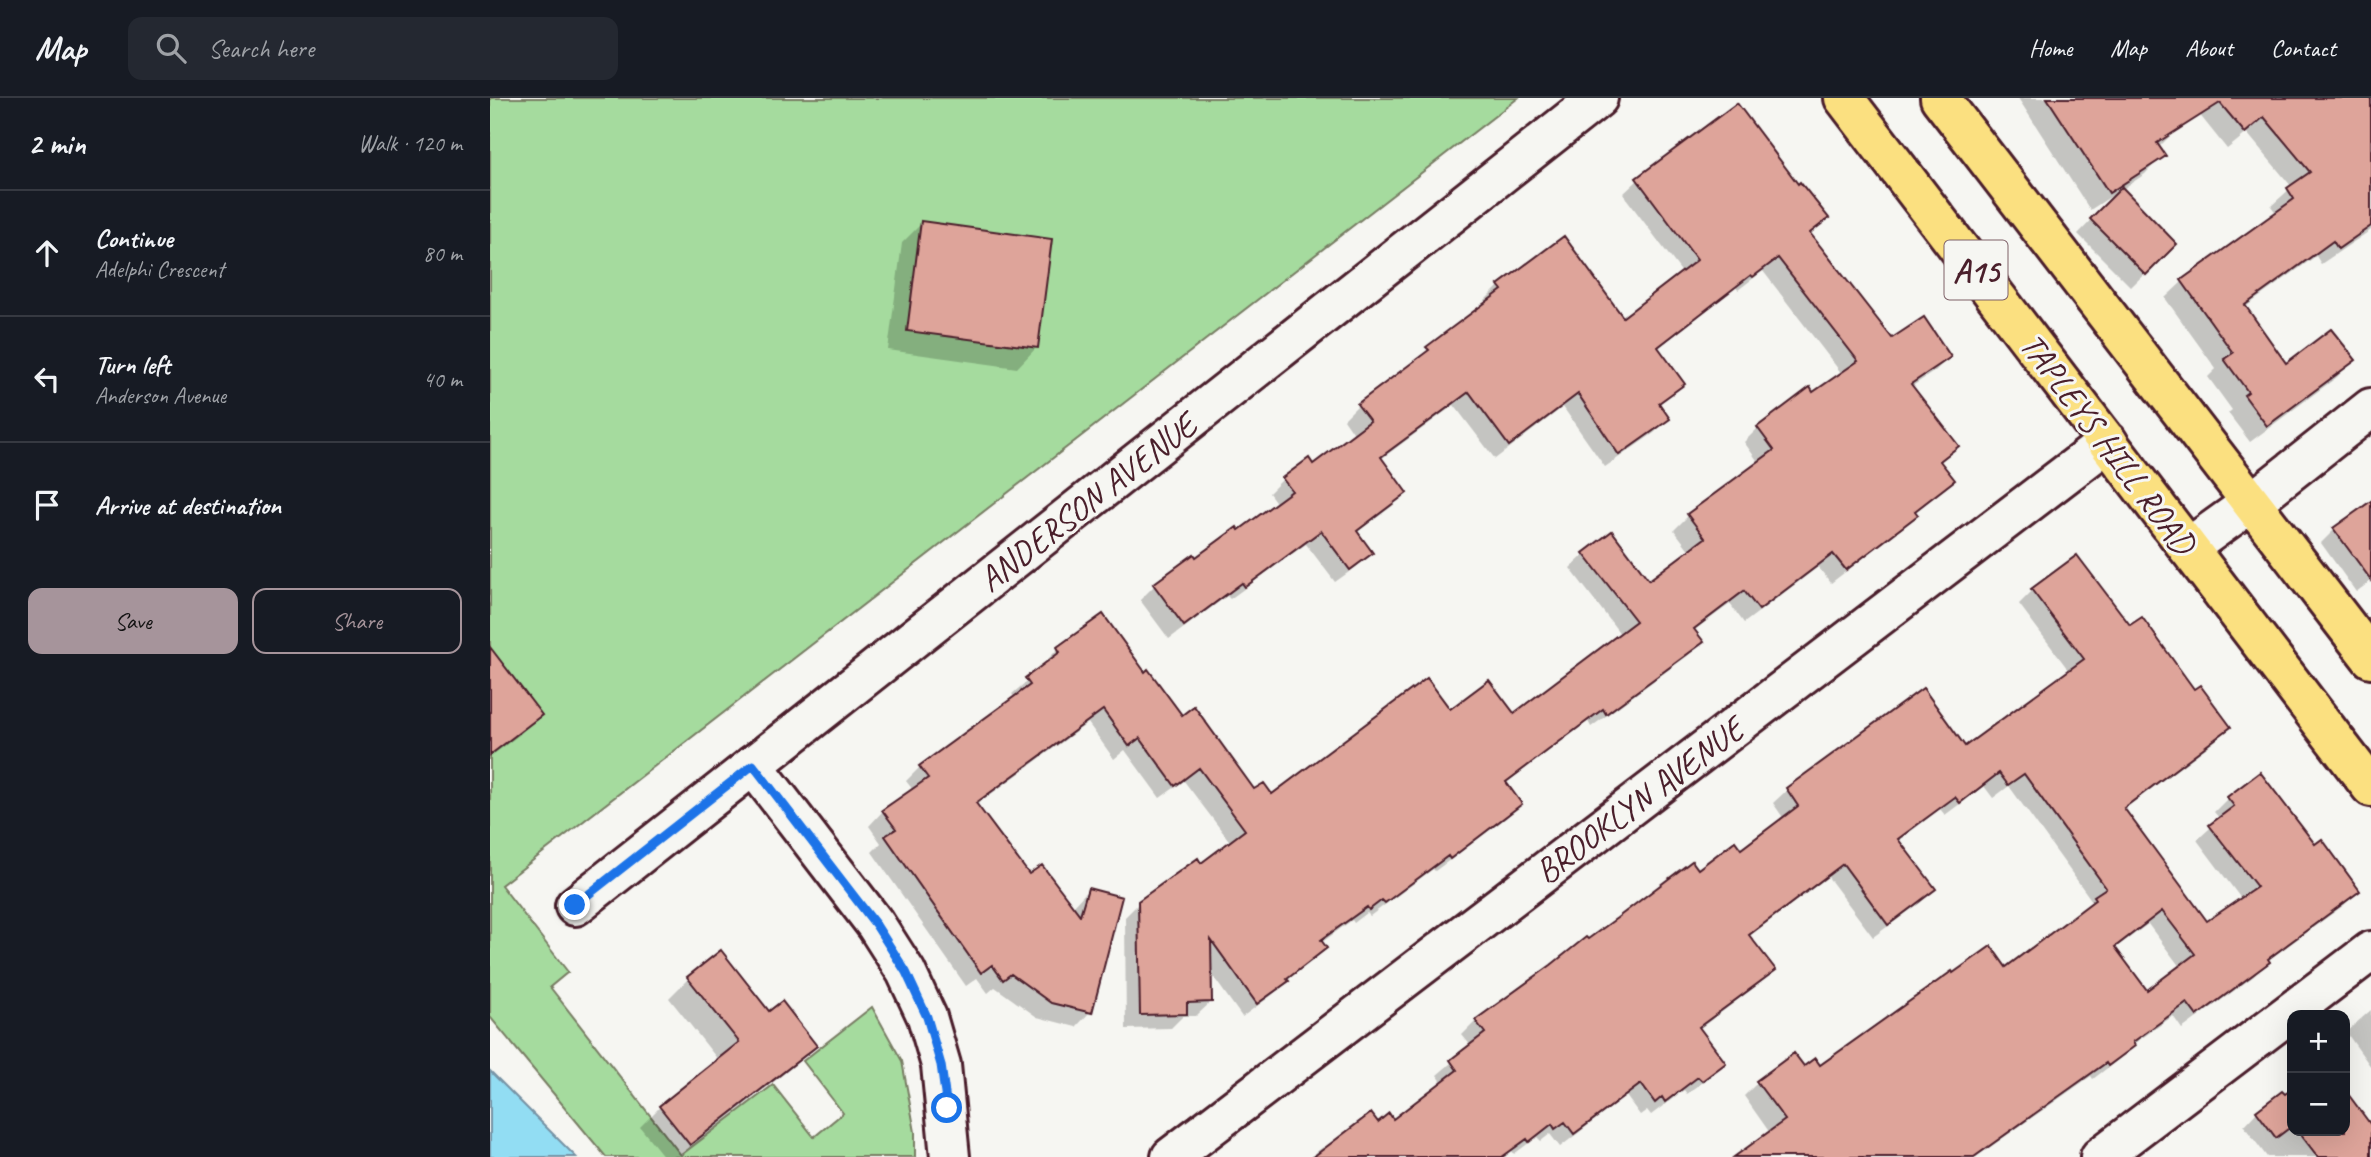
<!DOCTYPE html>
<meta charset="utf-8">
<style>
:root{--surface:#171b24;--page:#242831;--text:#f1f3f6;--muted:#9ea1a6;--line:#363941;--accent:#a6949b}
body{margin:0;font-family:Caveat,sans-serif;background:var(--page);color:var(--text)}
.controls{position:absolute;right:21px;bottom:21px;display:grid;overflow:hidden;border-radius:14px;box-shadow:0 7px 28px #0002}
.controls button{width:63px;height:63px;display:grid;place-items:center;padding:0;border:0;border-bottom:2px solid var(--line);background:var(--surface);color:var(--text);font:35px sans-serif}
.stop{position:absolute;width:21px;height:21px;margin:-16px;border:5px solid #1a73e8;border-radius:50%;background:#fff}
.stop.end{background:#1a73e8;border-color:#fff;box-shadow:0 2px 7px #0008}
.list{margin:0;padding:0;list-style:none}
h2{display:flex;justify-content:space-between;align-items:center;height:91px;margin:0;padding:0 28px;font-size:30px}
h2 small{font-size:23px;font-weight:400;color:var(--muted)}
.list li{display:grid;grid-template-columns:46px 1fr auto;gap:21px;align-items:center;box-sizing:border-box;height:126px;padding:0 28px;border-top:2px solid var(--line)}
.list b{display:block;font-size:26px;white-space:nowrap}
.list p{margin:0;font-size:23px;white-space:nowrap;color:var(--muted)}
.list em{font-size:23px;font-style:normal;color:var(--muted)}
.actions{display:flex;gap:14px;padding:21px 28px}
.actions a{flex:1;padding:16px 0;border:2px solid var(--accent);border-radius:14px;text-align:center;font-size:24px;color:var(--accent)}
.actions .main{background:var(--accent);color:#111}
.icon{flex:none;width:38px;height:38px;fill:none;stroke:currentColor;stroke-width:2;stroke-linecap:round;stroke-linejoin:round}
.map{position:relative;flex:none;width:1881px;height:1059px;overflow:hidden}
header{display:flex;align-items:center;gap:42px;box-sizing:border-box;height:98px;padding:0 35px;background:var(--surface);border-bottom:2px solid var(--line)}
header strong{font-size:33px}
nav{display:flex;gap:38px;margin-inline-start:auto;font-size:24px}
.search{width:490px;height:63px;background:var(--page);display:flex;align-items:center;gap:18px;box-sizing:border-box;padding:0 24px;border-radius:14px;color:var(--muted);font-size:26px}
main{display:flex}
aside{flex:1;background:var(--surface)}
.map>svg:first-child{display:block}
.green{fill:#a5db9e;stroke:#787d64;stroke-width:2}
.water{fill:#92ddf3;stroke:#7591a3;stroke-width:2}
.shadow{fill:#0003;fill-rule:evenodd}
.building{fill:#dea49a;stroke:#4a1f2b;stroke-width:2;fill-rule:evenodd}
.lines{fill:none;stroke-linecap:round;stroke-linejoin:round}
.street-casing{stroke:#4a1f2b;stroke-width:44}
.secondary-casing{stroke:#4a1f2b;stroke-width:44}
.primary-casing{stroke:#4a1f2b;stroke-width:44}
.street{stroke:#f6f6f2;stroke-width:38}
.secondary{stroke:#f6f6f2;stroke-width:38}
.primary{stroke:#fbe080;stroke-width:38}
.route{stroke:#1a73e8;stroke-width:9}
.labels{text-anchor:middle;stroke-width:6;stroke-linejoin:round;paint-order:stroke}
.shield{fill:#f6f6f2;stroke:#7e6067;stroke-width:2}
.shield-label{font-size:33px;font-weight:bold;fill:#4a1f2b}
.street-label{font-size:35px;fill:#4a1f2b;stroke:#f6f6f2}
</style>
<header>
<strong>Map</strong>
<div class="search"><svg class="icon" aria-label="search" viewBox="0 0 24 24"><circle cx="10" cy="10" r="6"/><path d="M15 15l6 6"/></svg>Search here</div>
<nav><a>Home</a><a>Map</a><a>About</a><a>Contact</a></nav>
</header>
<main>
<aside>
<h2>2 min<small>Walk · 120 m</small></h2>
<ul class="list">
<li><svg class="icon" aria-label="ahead" viewBox="0 0 24 24"><path d="M12 20V5M6 11l6-6 6 6"/></svg><div><b>Continue</b><p>Adelphi Crescent</p></div><em>80 m</em></li>
<li><svg class="icon" aria-label="left" viewBox="0 0 24 24"><path d="M17 20v-9H6M10 6l-5 5 5 5"/></svg><div><b>Turn left</b><p>Anderson Avenue</p></div><em>40 m</em></li>
<li><svg class="icon" aria-label="arrive" viewBox="0 0 24 24"><path d="M6 21V4h12l-3 4 3 4H6"/></svg><div><b>Arrive at destination</b></div></li>
</ul>
<div class="actions"><a class="main">Save</a><a>Share</a></div>
</aside>
<div class="map">
<svg width="1881" height="1059" viewBox="0 0 1881 1059">
<rect width="100%" height="100%" fill="#f6f6f2"/>
<filter id="ink" filterUnits="userSpaceOnUse"><feTurbulence type="fractalNoise" baseFrequency=".0143" numOctaves="2"/><feDisplacementMap in="SourceGraphic" scale="14" xChannelSelector="R" yChannelSelector="G"/><feConvolveMatrix kernelMatrix="1 2 1 2 8 2 1 2 1" color-interpolation-filters="sRGB"/></filter>
<g filter="url(#ink)">
<path class="green" d="M0,0H1028L11,787L78,874L60,889L191,1057L283,987L324,1039L353,1015L313,963L382,909L412,963L425,1034V1059H116L0,919Z"/>
<path class="water" d="M0,973L86,1059H0Z"/>
<g class="shadow">
<path d="M1528,0H1665L1686,32L1668,50L1673,57L1655,76L1631,92L1685,146L1641,189L1588,136L1627,96L1626,95L1600,112Z"/>
<path d="M1725,0H1881V132L1831,166L1826,158L1754,210L1795,267L1863,262L1847,279L1760,344L1738,315L1742,312L1718,279L1726,271L1675,200L1692,184L1787,116L1781,108L1802,89L1757,35L1737,51L1709,16Z"/>
<path d="M1148,82L1308,88L1336,120L1320,136L1402,242L1459,259L1445,273L1421,289L1467,348L1449,365L1463,382L1424,415L1426,417L1411,431L1341,485L1328,469L1254,525L1240,506L1203,533L1211,544L1197,558L1101,629L1098,623L1015,686L1030,706L1016,720L945,773L943,771L880,818L877,815L864,825L862,822L831,845L835,850L821,864L796,883L782,897L752,919L720,874L721,904L706,918H693L681,930L636,931L635,819L649,805L711,768L741,745L694,683L670,700L635,652L624,661L598,625L486,707L539,779L583,811L584,807L598,792L600,914L586,929L547,919L505,889L498,895L487,880L476,888L382,754L391,745L379,728L393,713L423,692L416,683L430,669L525,600L522,596L556,567L554,565L568,551L654,576L691,619L764,694L781,698L959,613L1024,618L1131,537L1080,470L1095,456L1159,485L1200,453L1184,432L1198,418L1269,365L1254,344L1268,330L1352,276L1273,173L1248,192L1246,189L1167,251L1192,286L1168,307L1178,321L1164,335L1115,369L1073,309L1005,361L964,307L891,361L915,395L901,409L866,435L880,455L866,469L845,484L816,446L740,501L737,498L679,541L650,502L664,488L749,435L787,406L779,395L793,381L823,369L865,337L854,321L868,307L997,205L995,202L1009,188L1132,222L1193,176L1133,96Z"/>
<path d="M432,125L547,249L527,270L398,252L412,145Z"/>
<path d="M1881,405V483L1866,494L1831,445L1844,432Z"/>
<path d="M1543,492L1640,530L1739,629L1725,643L1633,712L1717,826L1752,802L1707,742L1730,721L1724,714L1738,700L1824,748L1868,793L1854,807L1777,863L1764,878L1692,931L1683,918L1642,947L1629,961L1603,981L1601,978L1486,1059H1247L1280,1035L1254,998L1268,984L1313,971L1330,969L1463,877L1516,872L1592,814L1602,803L1519,688L1503,700L1494,688L1455,717L1450,711L1408,743L1444,791L1430,805L1383,839L1338,779L1258,839L1283,872L1269,886L1209,931L1234,965L1220,979L1197,996L1194,992L1161,1017L1157,1012L1150,1017L1136,998L1070,1049L1060,1036L1051,1043L1047,1039L1024,1056L1022,1053L1015,1059H820L833,1049L835,1052L887,1026L902,1023L953,985L947,977L981,948L972,937L986,923L1098,844L1208,774L1250,753L1294,721L1283,705L1297,692L1432,592L1475,651L1580,574L1529,506ZM1658,826L1690,869L1656,894L1624,851Z"/>
<path d="M0,552L49,617L29,637L0,659Z"/>
<path d="M199,880L279,916L325,947L305,967L188,1059H174L150,1029L170,1009L229,963L179,900Z"/>
<path d="M1881,912V969L1856,934Z"/>
<path d="M1802,993V1033H1855V995L1881,1030V1059H1839L1835,1053L1827,1059H1777L1754,1028L1767,1014Z"/>
</g>
<g class="building">
<path d="M1557,0H1881V128L1848,151L1843,143L1755,207L1796,265L1841,231L1866,262L1777,328L1754,297L1758,294L1734,261L1743,255L1691,182L1804,101L1797,90L1820,74L1774,19L1755,35L1730,5L1667,45L1676,58L1619,95Z"/>
<path d="M1247,5L1308,86L1310,84L1339,120L1320,135L1402,240L1434,219L1461,259L1421,286L1469,348L1450,363L1465,382L1425,413L1428,417L1356,472L1343,456L1269,512L1254,493L1204,531L1214,544L1116,616L1113,611L1016,684L1032,706L960,761L958,758L895,805L892,802L879,812L877,809L831,842L837,850L797,881L799,883L767,906L721,842L722,904L697,905V916L650,917L648,803L708,760L711,765L755,732L709,670L685,688L650,640L639,648L613,612L486,705L539,776L552,767L590,817L598,790L632,799L602,915L561,905L521,876L513,882L502,867L491,875L395,738L406,731L392,712L438,680L429,668L540,587L535,580L570,554L567,549L613,516L655,574L658,571L692,617L704,608L764,691L774,685L782,696L937,580L960,611L999,582L1024,615L1146,523L1093,455L1122,433L1159,482L1215,440L1197,416L1284,352L1267,329L1320,289L1323,294L1368,263L1288,160L1263,179L1261,177L1168,249L1195,286L1169,305L1180,321L1129,357L1088,296L1019,348L979,294L891,359L917,395L867,433L883,455L860,472L831,433L755,489L752,485L694,528L663,486L704,456L706,459L747,429L749,432L802,393L792,380L819,360L823,366L880,323L867,306L939,252L936,249L1012,192L1008,187L1074,138L1133,219L1207,162L1146,80Z"/>
<path d="M1632,89L1687,146L1656,177L1600,121Z"/>
<path d="M431,123L562,141L548,250L417,233Z"/>
<path d="M1881,403V482L1843,430Z"/>
<path d="M1587,457L1640,527L1652,519L1704,591L1710,587L1741,629L1634,710L1717,823L1767,789L1719,727L1744,708L1737,699L1770,674L1825,746L1832,741L1870,793L1778,861L1780,864L1707,918L1697,905L1643,944L1645,948L1618,968L1616,965L1484,1059H1244L1295,1022L1266,983L1304,955L1314,968L1325,960L1330,967L1462,873L1463,875L1501,848L1516,869L1606,801L1604,798L1616,790L1534,676L1518,687L1509,675L1470,705L1465,699L1408,741L1446,791L1398,827L1353,766L1259,837L1286,872L1209,929L1236,965L1212,983L1208,979L1175,1004L1172,999L1165,1005L1151,986L1084,1036L1075,1024L1065,1031L1062,1026L1039,1044L1037,1041L1012,1059H823L881,1015L888,1024L899,1015L903,1021L967,972L960,962L995,935L985,922L1061,867L1096,839L1098,841L1127,820L1202,763L1208,771L1245,743L1251,751L1308,708L1296,690L1433,590L1475,648L1594,561L1541,491ZM1672,813L1705,856L1657,892L1625,849Z"/>
<path d="M0,549L52,617L0,657Z"/>
<path d="M231,852L279,913L292,903L327,948L200,1047L169,1008L249,944L197,879Z"/>
<path d="M1802,991V1028L1786,1040L1766,1013L1792,993L1795,996Z"/>
<path d="M1855,992L1881,1027V1059H1828L1808,1033H1855Z"/>
</g>
<g class="lines">
<g class="street-casing">
<g id="street">
<path d="M1698,450L1762,404L1881,310"/>
<path d="M681,1059L1618,344"/>
<path d="M1610,1059L1881,853"/>
</g>
</g>
<g class="secondary-casing">
<g id="secondary">
<path d="M263,667L386,827L416,874L437,919L451,967L460,1059"/>
<path d="M85,808L1108,0"/>
</g>
</g>
<g class="primary-casing">
<g id="primary">
<path d="M1354,0L1881,689"/>
<path d="M1450,0L1881,560"/>
</g>
</g>
<use href="#street" class="street"/>
<use href="#secondary" class="secondary"/>
<use href="#primary" class="primary"/>
</g>
</g>
<g class="lines" filter="url(#ink)">
<path class="route" d="M85,807L263,667L386,827L416,874L437,919L451,967L457,1010"/>
</g>
<g class="labels">
<rect class="shield" x="1454.5" y="142.5" width="63" height="59" rx="5"/>
<g class="shield-label">
<text x="1486" y="184">A15</text>
</g>
<g class="street-label">
<text transform="translate(1618 345) rotate(53)" y="12">TAPLEYS HILL ROAD</text>
<text transform="translate(597 404) rotate(-38)" y="12">ANDERSON AVENUE</text>
<text transform="translate(1149 702) rotate(-37)" y="12">BROOKLYN AVENUE</text>
</g>
</g>
</svg>
<div class="controls">
<button>+</button>
<button>−</button>
</div>
<div class="stop" style="left:457px;top:1010px"></div>
<div class="stop end" style="left:85px;top:807px"></div>
</div>
</main>
